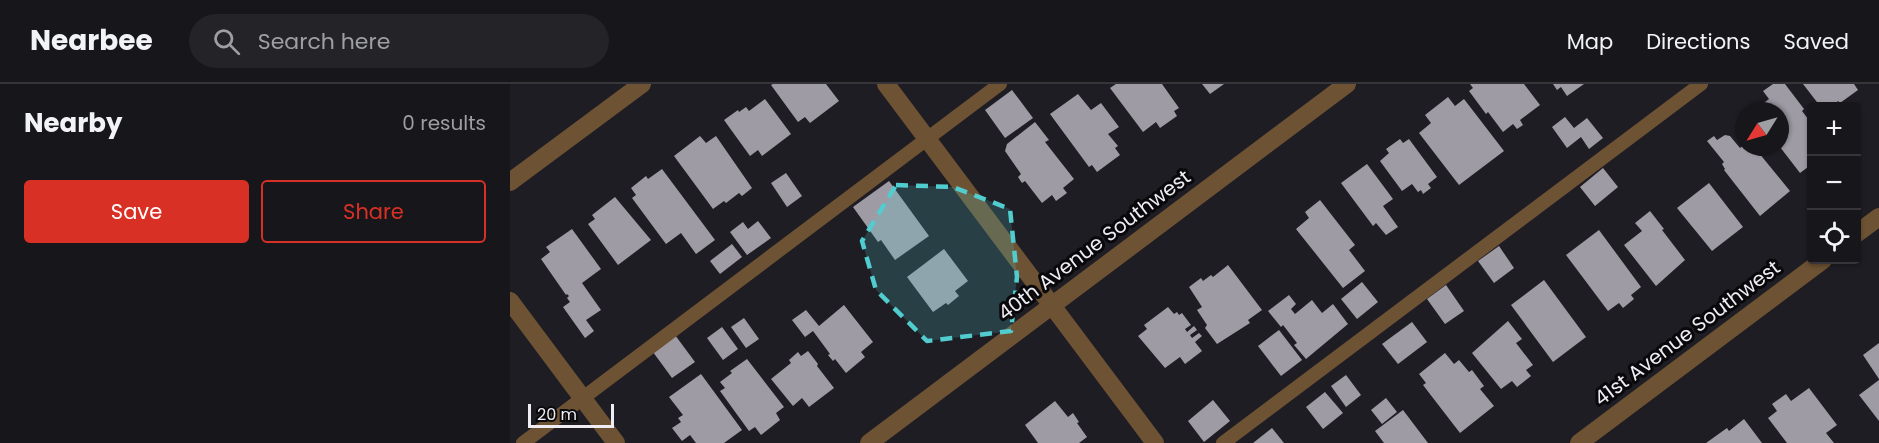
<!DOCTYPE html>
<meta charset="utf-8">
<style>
:root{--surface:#17161b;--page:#242328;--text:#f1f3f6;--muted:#9e9fa3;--line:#36353a;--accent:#d93025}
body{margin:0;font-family:Poppins,sans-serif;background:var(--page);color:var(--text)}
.controls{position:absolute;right:18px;top:18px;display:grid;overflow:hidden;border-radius:6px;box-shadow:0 2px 4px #0004}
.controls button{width:54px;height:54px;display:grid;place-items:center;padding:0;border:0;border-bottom:2px solid var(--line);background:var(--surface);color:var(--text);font:30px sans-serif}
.compass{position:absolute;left:1225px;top:18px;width:54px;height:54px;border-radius:50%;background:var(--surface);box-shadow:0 2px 4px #0004;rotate:233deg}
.scale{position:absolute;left:18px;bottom:15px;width:86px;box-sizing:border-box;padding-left:6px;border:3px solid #efedf3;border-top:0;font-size:16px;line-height:21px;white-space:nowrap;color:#efedf3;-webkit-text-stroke:4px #09080b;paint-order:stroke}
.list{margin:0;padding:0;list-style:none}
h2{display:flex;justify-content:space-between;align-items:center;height:78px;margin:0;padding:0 24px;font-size:26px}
h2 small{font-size:20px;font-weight:400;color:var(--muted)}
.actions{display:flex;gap:12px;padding:18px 24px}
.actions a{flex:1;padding:14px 0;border:2px solid var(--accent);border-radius:6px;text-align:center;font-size:21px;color:var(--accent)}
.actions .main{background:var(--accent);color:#fff}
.icon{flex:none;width:33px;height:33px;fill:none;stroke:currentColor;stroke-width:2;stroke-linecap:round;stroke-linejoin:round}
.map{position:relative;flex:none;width:1369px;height:359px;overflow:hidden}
header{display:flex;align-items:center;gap:36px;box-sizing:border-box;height:84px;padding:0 30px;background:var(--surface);border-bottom:2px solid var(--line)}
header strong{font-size:28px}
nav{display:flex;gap:33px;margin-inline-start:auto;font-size:21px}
.search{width:420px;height:54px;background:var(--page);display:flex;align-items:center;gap:15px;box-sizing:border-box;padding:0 21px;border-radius:33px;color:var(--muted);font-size:22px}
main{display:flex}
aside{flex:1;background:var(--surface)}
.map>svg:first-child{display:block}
.building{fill:#9e9ba5}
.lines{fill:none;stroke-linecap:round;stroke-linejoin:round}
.lane{stroke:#6d5233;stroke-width:14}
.street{stroke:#6d5233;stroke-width:18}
.marked{fill:#52cdcf;fill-opacity:0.2;stroke:#52cdcf;stroke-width:4.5;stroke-dasharray:12 8;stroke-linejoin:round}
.labels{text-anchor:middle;stroke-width:6;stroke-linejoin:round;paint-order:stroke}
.street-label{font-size:20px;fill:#efedf3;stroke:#09080b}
</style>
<header>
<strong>Nearbee</strong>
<div class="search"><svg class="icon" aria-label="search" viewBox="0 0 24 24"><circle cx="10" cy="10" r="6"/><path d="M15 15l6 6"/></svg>Search here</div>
<nav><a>Map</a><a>Directions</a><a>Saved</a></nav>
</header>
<main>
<aside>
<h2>Nearby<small>0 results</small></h2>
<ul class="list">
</ul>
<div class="actions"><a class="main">Save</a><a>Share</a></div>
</aside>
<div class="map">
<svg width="1369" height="359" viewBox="0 0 1369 359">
<rect width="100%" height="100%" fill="#1f1d24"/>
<g class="building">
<path d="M263,0H316L329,17L300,39L295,33L288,38L261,1Z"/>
<path d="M606,0H652L669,24L664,27L667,32L650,44L646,38L633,48L600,4Z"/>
<path d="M692,0H714L700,10Z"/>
<path d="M960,0H1014L1030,21L1010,36L1013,41L1007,45L1003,40L993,48L978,28L976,30L959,7L963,4Z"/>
<path d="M1043,0H1074L1057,12L1051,3L1047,6Z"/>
<path d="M1263,0H1275L1294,25L1292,27L1302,40V80L1290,89L1270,63V27H1243L1259,15L1253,7Z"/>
<path d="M1293,0H1344L1348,6L1330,19L1328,17L1324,21L1322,19L1317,22H1310Z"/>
<path d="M502,6L523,34L495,54L475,26Z"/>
<path d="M568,10L581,26L591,19L609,43L598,50L608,62L605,64L610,71L587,88L582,81L579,83L540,30Z"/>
<path d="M938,13L945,22L954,15L994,67L949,101L909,49L921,39L915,31Z"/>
<path d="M255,15L281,50L252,72L248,66L240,72L214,36L228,26L229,28L236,23L239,27Z"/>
<path d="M1055,33L1064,44L1077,34L1093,54L1079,65L1071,53L1057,64L1042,43Z"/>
<path d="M525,38L539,56L535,58L564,95L553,104L557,109L546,117L542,111L532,119L515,97L512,99L508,93L511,90L495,67L497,60Z"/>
<path d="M1215,51L1220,52L1230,64L1234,61V63H1244L1280,107L1250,132L1214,86L1215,85L1212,80L1214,78L1197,57L1204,52L1207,56Z"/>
<path d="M190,52L196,59L206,52L242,104L232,112L229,109L216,119L214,117L203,125L164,72Z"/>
<path d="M890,55L893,59L899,55L927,93L918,100L921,104L913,110L911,106L908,108L902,100L892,107L870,77L879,69L876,65Z"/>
<path d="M857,80L883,115L873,122L888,143L876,151L866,139L863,142L831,99Z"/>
<path d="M1093,84L1108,103L1085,122L1070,103Z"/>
<path d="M152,85L205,156L186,170L171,149L156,160L122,114L126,111L121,104L136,92L138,95Z"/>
<path d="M276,89L292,112L277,123L261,99Z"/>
<path d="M379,97L419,152L385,176L371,156L368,158L343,123Z"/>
<path d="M1199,99L1233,143L1202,167L1167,124Z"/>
<path d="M105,113L141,156L108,181L78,140L85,135L82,131Z"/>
<path d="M810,116L845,161L839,166L855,187L833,204L786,145L799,134L795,128Z"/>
<path d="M1140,127L1154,145L1152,146L1175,176L1146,202L1114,161L1132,147L1125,139Z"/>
<path d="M248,137L261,154L237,171L220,148L233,138L238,145Z"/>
<path d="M62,145L91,185L72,199L91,226L76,236L84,247L75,254L53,223L60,218L57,214L59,212L57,210L56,211L31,175L40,168L36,163Z"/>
<path d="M1089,146L1131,203L1121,211L1124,215L1113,224L1109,219L1098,227L1056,171Z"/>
<path d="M222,160L232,173L210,190L200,177Z"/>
<path d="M989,162L1004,184L984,199L968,177Z"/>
<path d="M434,165L458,197L445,207L449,212L438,221L436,219L423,228L397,193Z"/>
<path d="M718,181L752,226L738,236L740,239L707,260L695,244L697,241L687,226L692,223L679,203L691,194L693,197L701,191L703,193Z"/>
<path d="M1034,196L1076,253L1043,278L1001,221Z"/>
<path d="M852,198L868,218L847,235L831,215Z"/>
<path d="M936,201L954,227L935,240L917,215Z"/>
<path d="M779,211L786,220L781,225L785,230L802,216L812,229L823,220L838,240L796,275L784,261L787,259L773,241L771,243L758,227Z"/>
<path d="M334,221L363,258L351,268L355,273L336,289L325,275L323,277L318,271L320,270L303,247L295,253L282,236L296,226L309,242Z"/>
<path d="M658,223L664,230L667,228L669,231L672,229L681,241L675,245L677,248L684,242L687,246L680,251L682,254L689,249L692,252L685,258L692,267L675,280L670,273L655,284L628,252L637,245L634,241Z"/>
<path d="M234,234L249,255L236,264L221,243Z"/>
<path d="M998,237L1012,255L1006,259L1023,281L1016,286L1021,292L1007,303L1002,297L991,305L962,269Z"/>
<path d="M902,238L917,258L888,280L872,260Z"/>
<path d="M212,243L228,265L213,276L197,254Z"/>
<path d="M769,246L792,276L771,292L748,262Z"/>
<path d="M165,251L185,278L162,294L143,268Z"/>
<path d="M1369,259V295L1353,271Z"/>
<path d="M298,267L308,280L307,282L324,304L299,323L292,314L283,322L261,295L281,279L279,276L288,268L291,272Z"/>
<path d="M935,269L944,280L949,276L959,288L962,286L974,302L970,305L984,322L950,349L913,301L916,299L909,290Z"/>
<path d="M237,275L274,323L266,329L270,336L251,351L245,343L239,347L210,307L215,304L210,298L222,289L220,287Z"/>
<path d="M191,290L232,346L214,359H186L180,351L172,357L162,344L171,338L168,334L173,331L159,313Z"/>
<path d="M836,291L851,311L836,323L821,302Z"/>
<path d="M1369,296V337L1349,311Z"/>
<path d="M1299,304L1327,341L1316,349L1324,359H1277L1258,334L1267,327L1262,320L1276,310L1281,317Z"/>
<path d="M815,308L833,329L813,345L796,323Z"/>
<path d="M876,314L887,328L872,340L861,326Z"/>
<path d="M703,316L720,337L694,358L678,337Z"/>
<path d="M545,317L558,333L563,329L569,338L567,339L577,353L569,359H528L515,341Z"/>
<path d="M893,326L918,359H874L865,347Z"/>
<path d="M1234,335L1252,359H1196L1217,344L1219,347Z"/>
<path d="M762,344L774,359H743Z"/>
</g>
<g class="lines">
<g class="lane">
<path d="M13,359L490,0"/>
<path d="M713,359L1191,0"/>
</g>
<g class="street">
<path d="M376,0L645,359"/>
<path d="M0,98L132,0"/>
<path d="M1346,150L1369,133"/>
<path d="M0,217L106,359"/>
<path d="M359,359L837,0"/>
<path d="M1069,359L1313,176"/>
</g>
</g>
<path class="marked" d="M386,101L443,103L500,125L507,193L501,247L417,257L366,206L352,157Z"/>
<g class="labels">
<g class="street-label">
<text transform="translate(584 161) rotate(-37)" y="7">40th Avenue Southwest</text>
<text transform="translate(1177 249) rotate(-37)" y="7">41st Avenue Southwest</text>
</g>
</g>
</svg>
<div class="controls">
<button>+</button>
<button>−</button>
<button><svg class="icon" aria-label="locate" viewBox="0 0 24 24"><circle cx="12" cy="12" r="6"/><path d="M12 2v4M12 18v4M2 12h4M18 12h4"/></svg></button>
</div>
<svg class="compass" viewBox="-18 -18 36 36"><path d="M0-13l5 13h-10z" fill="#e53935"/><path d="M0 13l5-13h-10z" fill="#9e9fa3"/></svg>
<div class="scale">20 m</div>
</div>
</main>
